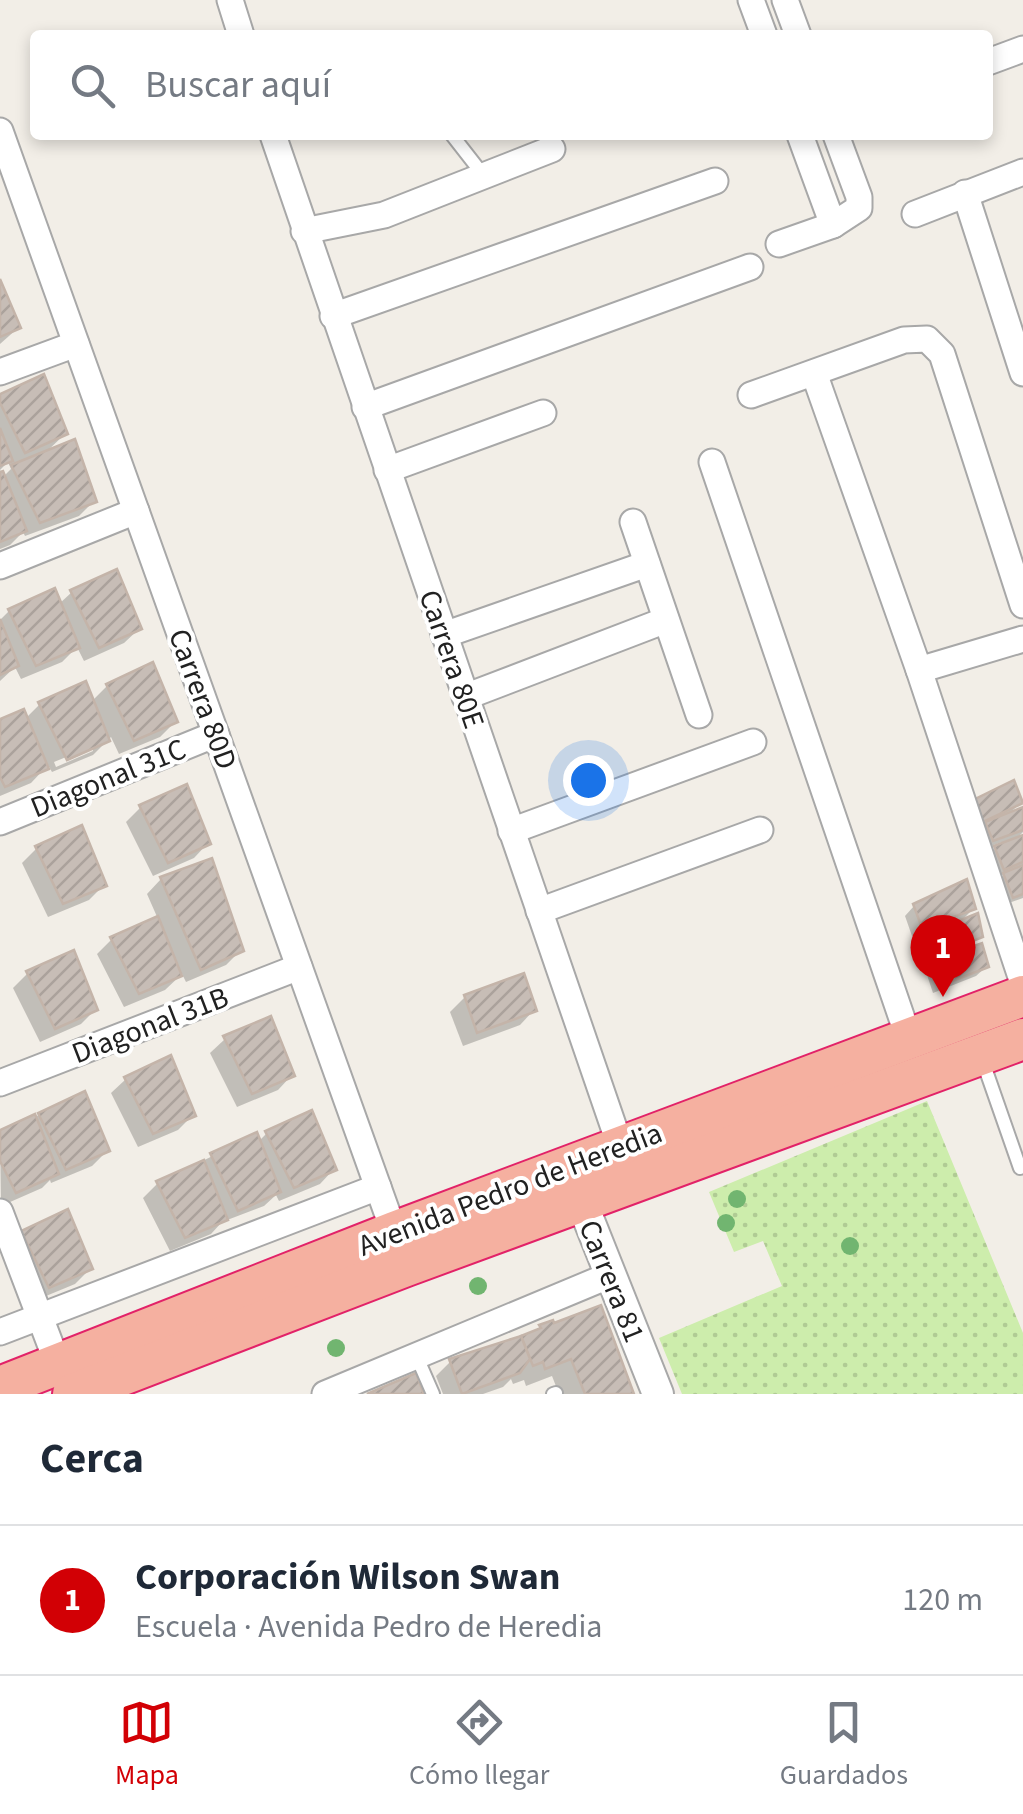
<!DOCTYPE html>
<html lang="es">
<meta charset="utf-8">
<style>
:root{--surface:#fff;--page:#f2f2f3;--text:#1f2937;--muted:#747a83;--line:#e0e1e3;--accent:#d20005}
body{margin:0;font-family:"Source Sans 3",sans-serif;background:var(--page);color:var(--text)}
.you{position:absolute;left:588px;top:780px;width:35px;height:35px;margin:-25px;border:8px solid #fff;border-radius:50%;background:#1a73e8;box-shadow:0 0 0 15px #1a73e833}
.badge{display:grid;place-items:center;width:65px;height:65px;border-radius:50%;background:var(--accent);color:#fff;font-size:32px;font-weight:700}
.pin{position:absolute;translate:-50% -82px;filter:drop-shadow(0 2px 5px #0008)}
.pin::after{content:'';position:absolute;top:52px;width:35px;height:30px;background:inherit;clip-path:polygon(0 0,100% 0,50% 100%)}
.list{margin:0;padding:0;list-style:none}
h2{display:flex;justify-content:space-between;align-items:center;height:130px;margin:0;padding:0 40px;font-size:42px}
h2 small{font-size:32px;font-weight:400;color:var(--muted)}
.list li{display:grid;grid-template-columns:65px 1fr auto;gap:30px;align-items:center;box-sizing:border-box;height:150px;padding:0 40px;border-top:2px solid var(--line)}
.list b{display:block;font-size:38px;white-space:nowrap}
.list p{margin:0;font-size:32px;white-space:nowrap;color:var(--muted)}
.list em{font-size:32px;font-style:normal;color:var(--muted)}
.icon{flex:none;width:55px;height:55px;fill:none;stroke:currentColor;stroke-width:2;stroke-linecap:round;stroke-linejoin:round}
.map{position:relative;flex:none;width:1023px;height:1394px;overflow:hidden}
.search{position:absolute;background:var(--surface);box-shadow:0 5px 15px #0003;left:30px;right:30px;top:30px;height:110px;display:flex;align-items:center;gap:25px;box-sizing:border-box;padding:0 35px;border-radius:10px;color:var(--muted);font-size:38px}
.sheet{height:280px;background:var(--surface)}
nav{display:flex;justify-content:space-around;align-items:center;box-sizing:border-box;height:140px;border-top:2px solid var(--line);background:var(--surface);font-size:28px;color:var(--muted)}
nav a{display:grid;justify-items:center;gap:5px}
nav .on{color:var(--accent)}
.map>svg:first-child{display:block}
.grass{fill:url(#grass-dots)}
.shadow{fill:#0003;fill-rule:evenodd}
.building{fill:url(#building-hatch);stroke:#c4b4a9;stroke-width:2.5}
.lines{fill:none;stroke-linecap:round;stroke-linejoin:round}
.service-casing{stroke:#a8a8a8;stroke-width:16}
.minor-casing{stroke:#a8a8a8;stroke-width:29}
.tertiary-casing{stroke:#a8a8a8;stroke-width:34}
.trunk-casing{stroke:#e22268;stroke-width:44}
.service{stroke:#fff;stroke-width:12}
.minor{stroke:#fff;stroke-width:25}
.tertiary{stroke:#fff;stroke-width:30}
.trunk{stroke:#f5b0a0;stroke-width:40}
.tree{fill:#71b570}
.labels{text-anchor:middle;stroke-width:8;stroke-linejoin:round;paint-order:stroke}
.street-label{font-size:30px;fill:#212121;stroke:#fff}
</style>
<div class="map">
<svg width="1023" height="1394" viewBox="0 0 1023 1394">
<defs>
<pattern id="grass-dots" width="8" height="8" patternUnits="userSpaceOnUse" patternTransform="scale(2.5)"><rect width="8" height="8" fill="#cdedac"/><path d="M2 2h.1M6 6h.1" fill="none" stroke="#b0cb94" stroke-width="1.8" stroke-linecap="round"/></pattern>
<pattern id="building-hatch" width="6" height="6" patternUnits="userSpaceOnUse" patternTransform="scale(2.5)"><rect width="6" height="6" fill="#c7bdb6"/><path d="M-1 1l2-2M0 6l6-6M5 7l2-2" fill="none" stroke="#aba29c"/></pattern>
</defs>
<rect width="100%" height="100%" fill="#f2eee7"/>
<path class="grass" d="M927,1101L1023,1333V1394H682L659,1338L782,1286L763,1241L734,1252L709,1192Z"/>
<g class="shadow">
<path d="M0,285L18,328L0,344Z"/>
<path d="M0,396L65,434L44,454L94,501L79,516L25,536L23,532L10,545L0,549V470L3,477L11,469L8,462L0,470Z"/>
<path d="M54,591L59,604L72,592L139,629L124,643L84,661L77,647L62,662L21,679L15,667L0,681V620L9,611Z"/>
<path d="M107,686L175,722L160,737L119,754L111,737L93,755L52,772L48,765L31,783L0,796V722L25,719L40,704L92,701ZM93,746V751L56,767L54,762Z"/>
<path d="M1021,802L1008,815L1023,810V832L1014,841L1023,837V898L1003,905L995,884L1007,873L994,878L986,858L1002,842L983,849L965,811Z"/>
<path d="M141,807L208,843L194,858L153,876L126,822Z"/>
<path d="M81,829L104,885L89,900L48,917L22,863L36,849Z"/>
<path d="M161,879L241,950L226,965L186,982L182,974L165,990L124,1007L97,954L112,939L158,919L147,894Z"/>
<path d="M914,906L973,909L958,924L980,936L965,951L986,967L976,976L933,993L926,972L940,958L924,964L918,945L935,928L912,936L905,916Z"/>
<path d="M28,973L95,1010L81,1024L40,1042L13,988Z"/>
<path d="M465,997L534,1010L520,1025L463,1046L450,1012Z"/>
<path d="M225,1039L292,1075L278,1090L237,1107L210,1053Z"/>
<path d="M126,1079L193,1115L178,1130L138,1147L111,1093Z"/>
<path d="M39,1115L107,1151L92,1166L51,1183L50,1180L42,1188L1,1206L0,1132Z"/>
<path d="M267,1133L334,1169L320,1184L279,1201L276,1195L264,1206L222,1222L211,1234L170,1251L143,1198L158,1183L255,1135L258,1142Z"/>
<path d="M22,1233L90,1269L75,1284L34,1301L8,1247Z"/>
<path d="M541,1327L632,1394H559L552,1376L526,1386L524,1380L513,1384L511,1379L503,1387L483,1394H443L436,1376L451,1361L522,1338Z"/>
</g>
<g class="building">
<path d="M0,279L21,328L0,337Z"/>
<path d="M44,374L68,434L25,453L0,403V394Z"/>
<path d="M0,428L13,461L0,466Z"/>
<path d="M75,439L97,502L40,523L11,465Z"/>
<path d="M3,471L27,531L0,542V472Z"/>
<path d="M117,569L142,629L99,648L70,590Z"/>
<path d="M55,588L80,648L36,666L8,609Z"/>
<path d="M0,619L19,666L0,675Z"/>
<path d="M153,662L178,722L134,741L106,684Z"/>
<path d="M86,681L110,741L67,760L38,702Z"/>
<path d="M24,709L49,769L5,787L0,777V719Z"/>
<path d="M1014,780L1023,803L983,822L973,800Z"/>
<path d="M187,784L211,844L168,863L139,805Z"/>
<path d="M1023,807V830L993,841L985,822Z"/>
<path d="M82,825L107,886L63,904L35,846Z"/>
<path d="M1023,835V862L1004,870L994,846Z"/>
<path d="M212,858L244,951L201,970L160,877Z"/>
<path d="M1023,865V894L1013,898L1003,873Z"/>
<path d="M967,879L976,909L922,928L913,904Z"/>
<path d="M978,913L983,937L934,956L926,934Z"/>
<path d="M158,916L182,976L139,994L110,937Z"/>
<path d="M982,943L989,967L942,985L934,960Z"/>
<path d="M74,950L98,1010L55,1029L26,971Z"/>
<path d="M524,973L537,1011L477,1033L464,995Z"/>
<path d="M271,1016L295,1076L252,1094L223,1036Z"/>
<path d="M171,1055L196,1116L153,1134L124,1077Z"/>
<path d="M85,1091L110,1151L66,1170L38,1113Z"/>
<path d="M312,1110L337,1170L294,1188L265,1131Z"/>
<path d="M35,1114L59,1174L16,1193L0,1161V1130Z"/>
<path d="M257,1132L281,1192L238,1211L210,1153Z"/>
<path d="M204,1160L228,1220L185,1238L156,1181Z"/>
<path d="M68,1209L93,1269L49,1288L21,1231Z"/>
<path d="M601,1305L634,1394H585L571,1359L545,1369L543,1362L533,1366L521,1336L541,1328L539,1325L553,1320L554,1323Z"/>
<path d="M521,1336L530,1359L520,1373L462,1394L449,1359Z"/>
<path d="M416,1373L424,1394H367Z"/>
</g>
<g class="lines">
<g class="service-casing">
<g id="service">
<path d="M452,135L484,176"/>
<path d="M983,1062L1020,1168"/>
<path d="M416,1355L433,1394"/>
<path d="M553,1394L556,1393"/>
</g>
</g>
<g class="minor-casing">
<g id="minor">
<path d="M230,0L241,35"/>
<path d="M751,0L764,35"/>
<path d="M785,0L798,35"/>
<path d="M988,62L1023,49"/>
<path d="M0,131L398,1243"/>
<path d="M273,135L625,1160"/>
<path d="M965,193L1023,373"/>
<path d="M915,214L1023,172"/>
<path d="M833,225L859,208V197L836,135"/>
<path d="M304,231L384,215L552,149"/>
<path d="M779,244L833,225L800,135"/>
<path d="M333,316L715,181"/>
<path d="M0,372L76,344"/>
<path d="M814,373L919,670L1023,983"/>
<path d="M751,395L904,340L927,339L942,354L1023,605"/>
<path d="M365,407L750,267"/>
<path d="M712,462L909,1039"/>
<path d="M387,470L543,413"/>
<path d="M633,522L699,715"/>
<path d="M0,566L136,511"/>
<path d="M444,635L647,564"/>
<path d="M919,670L1023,639"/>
<path d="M465,697L666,620"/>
<path d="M0,822L216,734"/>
<path d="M511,831L753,742"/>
<path d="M539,911L760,830"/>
<path d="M0,1083L299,967"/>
<path d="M0,1212L62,1375"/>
<path d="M0,1332L378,1187"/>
<path d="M325,1394L608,1276"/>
</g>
</g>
<g class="tertiary-casing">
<path id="tertiary" d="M574,1183L658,1394"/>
</g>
<g class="trunk-casing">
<g id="trunk">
<path d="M0,1387L394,1232L1023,996"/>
<path d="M73,1394L406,1266L1023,1039"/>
</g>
</g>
<use href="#service" class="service"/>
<use href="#minor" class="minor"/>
<use href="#tertiary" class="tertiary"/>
<use href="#trunk" class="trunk"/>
</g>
<g class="tree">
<circle cx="737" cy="1199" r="9"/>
<circle cx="726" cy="1223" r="9"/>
<circle cx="850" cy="1246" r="9"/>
<circle cx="478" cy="1286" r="9"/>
<circle cx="336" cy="1348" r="9"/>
</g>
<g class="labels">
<g class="street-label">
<text transform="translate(452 659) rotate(71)" y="10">Carrera 80E</text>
<text transform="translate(203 699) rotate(70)" y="10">Carrera 80D</text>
<text transform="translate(108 778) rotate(-22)" y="10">Diagonal 31C</text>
<text transform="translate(150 1025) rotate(-21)" y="10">Diagonal 31B</text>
<text transform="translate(510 1189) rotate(-21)" y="10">Avenida Pedro de Heredia</text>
<text transform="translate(612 1281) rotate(68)" y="10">Carrera 81</text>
</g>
</g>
</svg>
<div class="you"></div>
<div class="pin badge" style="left:943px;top:997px">1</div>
<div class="search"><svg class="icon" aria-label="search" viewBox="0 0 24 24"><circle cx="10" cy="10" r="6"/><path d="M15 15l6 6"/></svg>Buscar aquí</div>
</div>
<section class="sheet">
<h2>Cerca<small></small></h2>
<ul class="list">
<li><span class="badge">1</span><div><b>Corporación Wilson Swan</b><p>Escuela · Avenida Pedro de Heredia</p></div><em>120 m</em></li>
</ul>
</section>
<nav>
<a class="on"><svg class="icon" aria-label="map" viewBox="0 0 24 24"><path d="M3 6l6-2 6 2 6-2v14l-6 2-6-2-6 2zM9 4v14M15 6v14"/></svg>Mapa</a>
<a><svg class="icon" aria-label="directions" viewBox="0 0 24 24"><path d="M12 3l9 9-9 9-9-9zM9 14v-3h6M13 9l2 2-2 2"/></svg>Cómo llegar</a>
<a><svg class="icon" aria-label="saved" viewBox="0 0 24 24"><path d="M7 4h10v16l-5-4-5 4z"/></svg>Guardados</a>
</nav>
